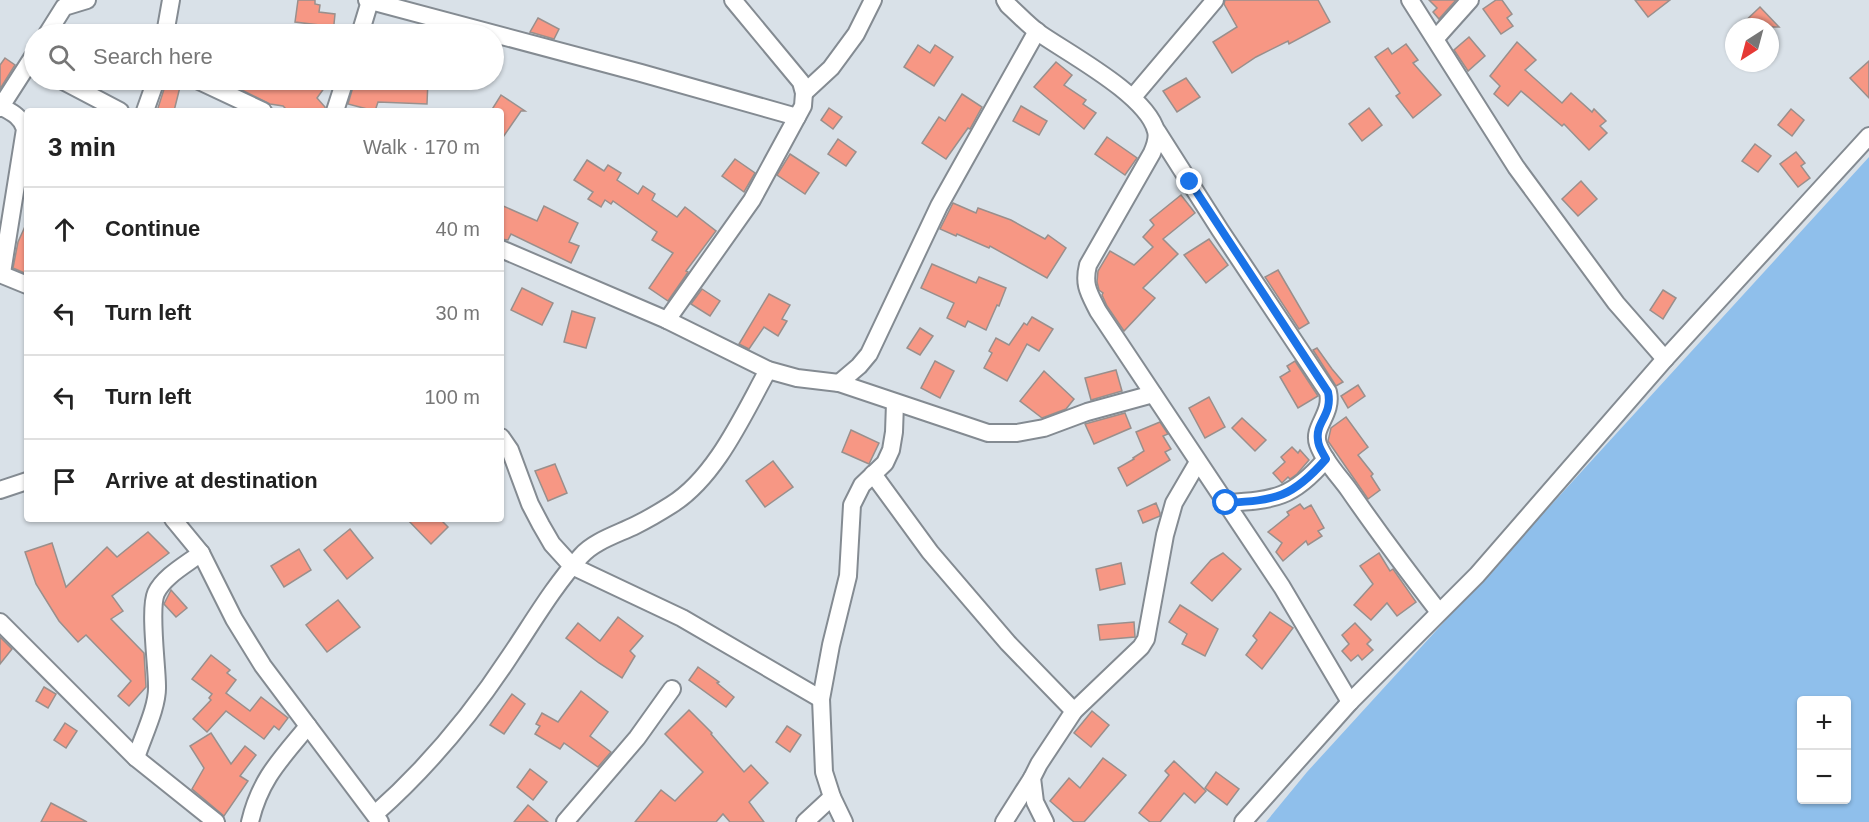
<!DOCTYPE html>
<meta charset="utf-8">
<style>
:root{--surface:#fff;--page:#f6f6f6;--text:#222;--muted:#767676;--line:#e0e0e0}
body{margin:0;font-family:Helvetica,sans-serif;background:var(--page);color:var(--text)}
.controls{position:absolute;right:18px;bottom:18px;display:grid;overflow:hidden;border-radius:6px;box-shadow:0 2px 4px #0004}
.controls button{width:54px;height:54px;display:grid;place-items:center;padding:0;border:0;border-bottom:2px solid var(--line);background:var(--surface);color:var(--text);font:30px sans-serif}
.compass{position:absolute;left:1725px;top:18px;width:54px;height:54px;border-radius:50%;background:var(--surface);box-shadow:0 2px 4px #0004;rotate:216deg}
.stop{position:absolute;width:18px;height:18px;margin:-14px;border:4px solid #1a73e8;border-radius:50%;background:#fff}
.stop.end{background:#1a73e8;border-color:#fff;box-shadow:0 2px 6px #0008}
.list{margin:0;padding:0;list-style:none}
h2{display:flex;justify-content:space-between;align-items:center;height:78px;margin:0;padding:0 24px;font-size:26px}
h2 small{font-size:20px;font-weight:400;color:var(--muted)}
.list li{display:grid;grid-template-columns:39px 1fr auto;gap:18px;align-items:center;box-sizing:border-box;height:84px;padding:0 24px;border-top:2px solid var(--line)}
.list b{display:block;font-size:22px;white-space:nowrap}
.list em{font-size:20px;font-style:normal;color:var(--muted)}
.icon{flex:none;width:33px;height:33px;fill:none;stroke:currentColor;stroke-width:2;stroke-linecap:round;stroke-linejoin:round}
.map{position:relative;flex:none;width:1869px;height:822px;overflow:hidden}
.search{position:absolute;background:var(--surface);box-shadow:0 2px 4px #0004;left:24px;top:24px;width:480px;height:66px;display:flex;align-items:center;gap:15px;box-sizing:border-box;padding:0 21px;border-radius:33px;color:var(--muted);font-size:22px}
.panel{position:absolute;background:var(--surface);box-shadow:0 2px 4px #0004;left:24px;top:108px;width:480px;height:414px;border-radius:6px}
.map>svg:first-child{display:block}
.green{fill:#8fbfeb;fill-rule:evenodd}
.building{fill:#f79784;stroke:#998f8c;stroke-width:1.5}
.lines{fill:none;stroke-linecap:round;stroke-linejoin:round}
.minor-casing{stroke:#848b92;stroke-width:20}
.minor{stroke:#fff;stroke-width:16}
.route{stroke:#1a73e8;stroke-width:8}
</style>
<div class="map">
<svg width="1869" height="822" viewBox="0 0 1869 822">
<rect width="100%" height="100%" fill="#d9e1e8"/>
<path class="green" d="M1869,157V822H1266L1307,772ZM1802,700H1846V800H1802Z"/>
<g class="building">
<path d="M298,0H315V4L320,5L319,12L335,14L333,34H318L319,25L295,22Z"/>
<path d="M1225,0H1318L1330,22L1289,44L1288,41L1256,57L1232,73L1213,42L1237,27L1224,4Z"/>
<path d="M1429,0H1456L1439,19L1433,12L1437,8Z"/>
<path d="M1496,0H1502L1512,14L1507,18L1513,26L1501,34L1483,9Z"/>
<path d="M1635,0H1670L1648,17Z"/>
<path d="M1760,7L1779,27H1739Z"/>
<path d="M538,18L559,29L554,39L530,32Z"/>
<path d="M1469,37L1485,56L1468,71L1454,50Z"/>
<path d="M1517,42L1536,60L1525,70L1562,103L1571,93L1592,112L1594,109L1606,121L1600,126L1607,133L1589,150L1564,124L1562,126L1521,91L1508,106L1494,94L1500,86L1490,76Z"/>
<path d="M1406,44L1418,60L1413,63L1441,95L1413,118L1396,96L1400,93L1375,57L1388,48L1392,54Z"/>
<path d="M918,45L930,53L935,45L953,57L934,86L904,67Z"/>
<path d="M5,58L15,65L0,89V65Z"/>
<path d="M1869,61V98L1850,78Z"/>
<path d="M1056,62L1072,75L1064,85L1086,100L1083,104L1096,113L1084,129L1034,87Z"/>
<path d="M1186,78L1200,97L1177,112L1163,91Z"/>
<path d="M235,80H330L317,98L325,107V111H288L283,106L270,104L234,86Z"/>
<path d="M355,80H369L399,88L400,80H428L427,104L378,102L375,111L348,104Z"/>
<path d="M166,83L180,87L174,111H157Z"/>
<path d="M962,94L982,107L970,129L968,128L946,159L922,143L939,117L945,121Z"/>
<path d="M501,95L525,111H521L501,140V111H491Z"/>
<path d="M1021,106L1047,121L1039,135L1013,121Z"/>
<path d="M829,108L842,117L833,129L821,120Z"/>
<path d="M1369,108L1382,125L1362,141L1349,124Z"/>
<path d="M1791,109L1804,120L1792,136L1778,125Z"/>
<path d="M1107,137L1137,158L1125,175L1095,154Z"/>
<path d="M838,139L856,152L846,166L828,154Z"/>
<path d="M1755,144L1771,156L1758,172L1742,161Z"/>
<path d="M1796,152L1805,163L1801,166L1810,178L1798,187L1780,164Z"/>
<path d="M790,154L819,173L805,194L777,175Z"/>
<path d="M735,159L755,173L744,192L722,176Z"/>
<path d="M587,160L604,171L608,165L621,173L617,180L638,194L643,186L655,194L652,200L677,217L685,207L716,231L686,271L688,272L684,278L668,301L649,288L673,253L652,240L657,232L613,201L611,204L605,200L601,207L588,199L593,192L574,180Z"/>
<path d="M1581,181L1597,199L1578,216L1562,199Z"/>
<path d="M1181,195L1195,213L1163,239L1178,254L1143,288L1155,298L1124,331L1107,306L1102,295L1103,293L1099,290L1097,282L1098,271L1110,251L1134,265L1153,247L1143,237L1154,225L1150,220Z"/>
<path d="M953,203L976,213L978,208L1011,220L1045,239L1048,235L1066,248L1047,278L990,246L989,248L957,234L956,236L940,229Z"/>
<path d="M501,205L537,221L544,206L578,223L569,242L579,246L571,263L511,234L508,240L501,239Z"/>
<path d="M27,222V274L13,268L18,242Z"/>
<path d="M1209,239L1228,265L1206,283L1184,255Z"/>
<path d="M932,264L976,283L979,277L1006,288L999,306L997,305L986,330L968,321L965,327L947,318L954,303L921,288Z"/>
<path d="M1278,270L1309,323L1299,329L1265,277Z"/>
<path d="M522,288L553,303L542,325L511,310Z"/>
<path d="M702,289L720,301L710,316L691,304Z"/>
<path d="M1663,290L1676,298L1663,319L1650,310Z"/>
<path d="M769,294L790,305L782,319L787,321L778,336L764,327L749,349L739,344Z"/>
<path d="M572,311L595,318L586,348L564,342Z"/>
<path d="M1032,317L1053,329L1039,351L1027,344L1007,381L984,368L992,353L989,351L996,338L1009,345L1024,323L1027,325Z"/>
<path d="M920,328L933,336L920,355L907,348Z"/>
<path d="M1317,348L1332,369L1343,382L1336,386L1313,350Z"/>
<path d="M935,361L954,371L940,398L921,388Z"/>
<path d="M1295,361L1318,396L1298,408L1280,377L1290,371L1287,366Z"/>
<path d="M1116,370L1122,391L1091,400L1085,378Z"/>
<path d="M1044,371L1074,399L1066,409L1042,418L1020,401Z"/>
<path d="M1358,385L1365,396L1348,408L1341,396Z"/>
<path d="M1209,397L1225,427L1205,438L1189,408Z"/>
<path d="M1125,413L1131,428L1094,444L1085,424Z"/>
<path d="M1346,417L1368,447L1358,455L1373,474L1371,476L1380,490L1368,499L1328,441L1331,428Z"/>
<path d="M1242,418L1266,440L1255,451L1232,428Z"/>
<path d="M1160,422L1168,434L1163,436L1171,449L1165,452L1170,460L1127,486L1118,468L1134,459L1133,458L1144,451L1136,432Z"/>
<path d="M851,430L879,443L869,464L842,452Z"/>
<path d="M1292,447L1298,453L1300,450L1309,460L1297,474L1290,479L1288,477L1282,483L1273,473L1285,462L1281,457Z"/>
<path d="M773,461L793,487L765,507L746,481Z"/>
<path d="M555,464L567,493L548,501L535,471Z"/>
<path d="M1156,503L1160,513V516L1143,523L1138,511Z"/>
<path d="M1300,504L1304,509L1311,505L1324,528L1318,531L1322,536L1308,545L1306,541L1283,561L1276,552L1282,543L1268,532L1289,515L1287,512Z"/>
<path d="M407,519H440L448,527L431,544Z"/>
<path d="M350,529L373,558L347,579L324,550Z"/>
<path d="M148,532L169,553L112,596L123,611L111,619L144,653L146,687L129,706L118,696L131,681L86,635L78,642L59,621L36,584L25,552L52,543L66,587L107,547L117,557Z"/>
<path d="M299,549L311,570L284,587L271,566Z"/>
<path d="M1223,553L1241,569L1212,601L1191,583L1211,560Z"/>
<path d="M1379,553L1390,571L1393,569L1416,602L1397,616L1387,603L1371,620L1354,605L1373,584L1360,566Z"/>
<path d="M1121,563L1125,584L1100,590L1096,569Z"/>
<path d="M171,590L187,608L176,617L164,604Z"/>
<path d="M338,600L360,627L327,652L306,625Z"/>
<path d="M1180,605L1218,629L1205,656L1182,644L1187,634L1169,622Z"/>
<path d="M1270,612L1293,628L1262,669L1246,655L1257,640L1253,636Z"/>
<path d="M618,617L643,636L630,651L635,656L622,678L599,663L566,638L578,623L600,641Z"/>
<path d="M1134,622L1135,637L1100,640L1098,625Z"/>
<path d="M1355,623L1371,640L1367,644L1373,650L1362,660L1358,655L1351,661L1342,651L1349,644L1342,635Z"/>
<path d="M0,637L12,649L0,664Z"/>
<path d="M211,655L230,670L227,673L236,680L226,693L250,711L261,697L288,718L279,730L274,726L264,739L226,711L207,732L193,719L211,700L209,698L212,694L192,679Z"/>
<path d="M698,667L719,682L717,683L734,697L726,707L689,680Z"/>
<path d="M44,687L56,694L48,708L36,701Z"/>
<path d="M581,691L608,712L590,736L611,752L598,767L564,743L560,749L535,734L540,726L536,724L542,713L558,722Z"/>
<path d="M512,694L525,704L504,734L490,725Z"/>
<path d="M689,710L712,733L711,734L744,772L751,765L768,783L749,802L764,822H730L723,814L716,822H635L661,790L675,801L703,772L665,734Z"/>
<path d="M1092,711L1109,725L1091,747L1074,733Z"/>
<path d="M65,723L77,731L66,748L54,740Z"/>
<path d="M787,726L801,735L790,752L776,742Z"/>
<path d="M211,733L231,764L245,746L256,755L240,776L248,781L224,816L192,789L204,768L190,746Z"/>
<path d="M1103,758L1126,775L1084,822H1074L1050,801L1069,778L1080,788Z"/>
<path d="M1174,761L1206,791L1195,803L1184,793L1160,822H1150L1139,813L1169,775L1165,771Z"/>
<path d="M530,769L547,782L533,800L517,787Z"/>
<path d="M1216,772L1239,789L1227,805L1205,788Z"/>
<path d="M51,803L87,822H41Z"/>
<path d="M528,805L548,822H514Z"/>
</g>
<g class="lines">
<g class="minor-casing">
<g id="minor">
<path d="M367,0L641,73L797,117"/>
<path d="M1005,0L1008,5C1018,14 1028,25 1039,33C1069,54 1147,95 1156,131C1158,138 1155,146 1152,153L1088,265C1083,285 1089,293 1098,311L1282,587L1350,702"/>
<path d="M1410,0L1516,167L1616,303L1665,359"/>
<path d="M47,34L64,7L87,0"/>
<path d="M165,34L171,0"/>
<path d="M360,34L370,1"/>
<path d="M1436,38L1470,0"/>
<path d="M61,80L120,111"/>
<path d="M197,80L263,111"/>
<path d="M804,93L831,68L856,34L873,0"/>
<path d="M1133,97L1215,0"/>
<path d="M0,106C11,112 21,116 25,129L2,273"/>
<path d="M0,108L34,55"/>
<path d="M145,111L156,80"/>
<path d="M335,111L345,80"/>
<path d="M1157,131L1220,230L1328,392C1333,414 1312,427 1318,444C1324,461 1339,476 1349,490C1378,532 1408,572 1439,612"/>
<path d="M501,249L667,320L768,370L797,378L839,383L988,433H1017L1044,428L1087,412L1153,394"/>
<path d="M0,274L27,285"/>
<path d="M667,320L752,200L803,106L804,93L801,82L733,0"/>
<path d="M839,383L859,366L869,354L939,206L1037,31"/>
<path d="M501,437L510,450L530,504L541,525L552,544L572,566L682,618L821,699"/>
<path d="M873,474L930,552L1008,643L1074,711"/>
<path d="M0,490L27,481"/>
<path d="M1226,503C1275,500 1293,498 1326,459"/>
<path d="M173,519L201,553L234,619L263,666L380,822"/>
<path d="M0,622L136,758L216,822"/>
<path d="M136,758C142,738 158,707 157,686C157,666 149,609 156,593C164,576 187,564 201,553"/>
<path d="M375,814C427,768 472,714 510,656C533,622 553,587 581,556C594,541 618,534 636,525C648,519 660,512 671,505C716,477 743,415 768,370"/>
<path d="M250,822C260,779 281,759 308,726"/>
<path d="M565,822L637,738L672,689"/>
<path d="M805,822L832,797"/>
<path d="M844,822L832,797L824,772L821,699L831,645L848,576L852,505L862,485L885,463L891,450L894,432L895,403"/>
<path d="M1004,822L1032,778"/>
<path d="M1045,822L1035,802L1032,778L1039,764L1074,711L1141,647L1146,639L1165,535L1174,503L1198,462"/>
<path d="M1243,822L1350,702L1477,575L1665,359L1869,136"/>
</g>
</g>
<use href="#minor" class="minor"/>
</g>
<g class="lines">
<path class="route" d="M1190,182L1328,392C1333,415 1315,422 1318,440C1318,447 1323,453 1326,459C1292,498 1276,500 1226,503"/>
</g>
</svg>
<div class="controls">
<button>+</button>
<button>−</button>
</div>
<svg class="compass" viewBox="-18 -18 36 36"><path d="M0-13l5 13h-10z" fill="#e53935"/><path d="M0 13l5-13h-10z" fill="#767676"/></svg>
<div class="stop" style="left:1226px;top:503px"></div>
<div class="stop end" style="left:1190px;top:182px"></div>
<div class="search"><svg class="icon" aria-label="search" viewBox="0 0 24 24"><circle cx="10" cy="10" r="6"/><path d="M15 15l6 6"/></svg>Search here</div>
<section class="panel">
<h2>3 min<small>Walk · 170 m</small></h2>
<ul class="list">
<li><svg class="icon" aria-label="ahead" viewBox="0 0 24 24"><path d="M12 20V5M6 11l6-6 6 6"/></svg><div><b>Continue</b></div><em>40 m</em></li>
<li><svg class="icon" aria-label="left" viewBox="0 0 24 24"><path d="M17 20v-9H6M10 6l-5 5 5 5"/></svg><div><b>Turn left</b></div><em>30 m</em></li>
<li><svg class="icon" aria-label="left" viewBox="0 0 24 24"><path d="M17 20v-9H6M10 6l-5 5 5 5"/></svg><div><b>Turn left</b></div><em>100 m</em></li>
<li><svg class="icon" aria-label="arrive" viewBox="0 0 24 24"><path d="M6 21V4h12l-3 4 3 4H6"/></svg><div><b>Arrive at destination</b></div></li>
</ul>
</section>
</div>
